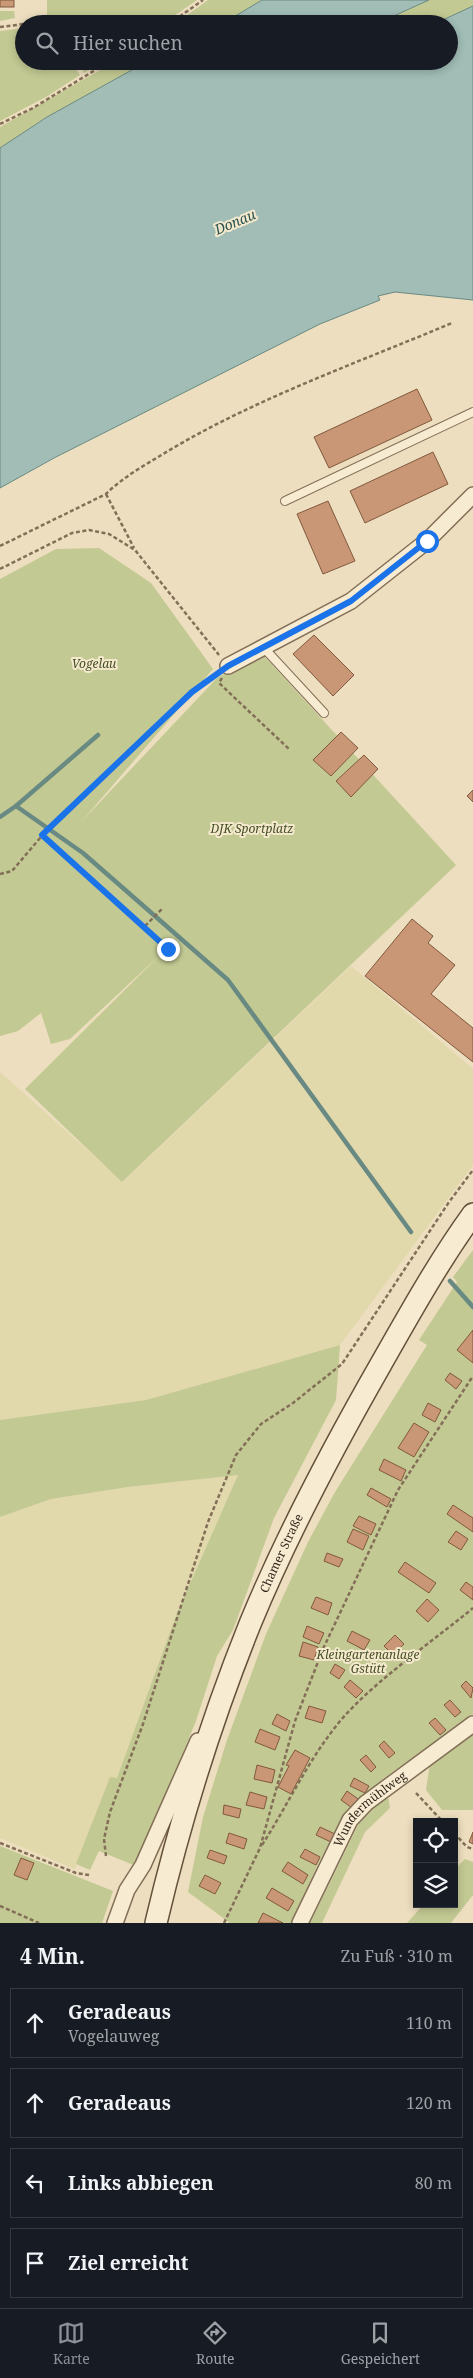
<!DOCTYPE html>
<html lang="de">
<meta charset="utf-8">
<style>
:root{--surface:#171b24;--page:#242831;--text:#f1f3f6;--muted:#9ea1a6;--line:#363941;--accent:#8c9099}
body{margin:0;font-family:"Noto Serif",serif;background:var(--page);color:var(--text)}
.controls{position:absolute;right:15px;bottom:15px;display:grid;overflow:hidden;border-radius:0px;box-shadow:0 2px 8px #0003}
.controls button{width:45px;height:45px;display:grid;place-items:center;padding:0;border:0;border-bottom:1px solid var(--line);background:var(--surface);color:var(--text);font:25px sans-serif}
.stop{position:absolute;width:15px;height:15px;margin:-11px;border:4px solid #1a73e8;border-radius:50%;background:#fff}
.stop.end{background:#1a73e8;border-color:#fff;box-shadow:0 1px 5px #0008}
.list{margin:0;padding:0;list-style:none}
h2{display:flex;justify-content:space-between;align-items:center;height:65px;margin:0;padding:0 20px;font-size:21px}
h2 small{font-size:16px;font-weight:400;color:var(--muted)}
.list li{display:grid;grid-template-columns:32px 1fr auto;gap:15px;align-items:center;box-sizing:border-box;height:70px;margin:0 10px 10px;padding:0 10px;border:1px solid var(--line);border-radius:0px}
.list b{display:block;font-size:19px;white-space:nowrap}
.list p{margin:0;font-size:16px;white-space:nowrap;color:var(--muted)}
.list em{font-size:16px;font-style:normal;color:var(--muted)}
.icon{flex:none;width:28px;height:28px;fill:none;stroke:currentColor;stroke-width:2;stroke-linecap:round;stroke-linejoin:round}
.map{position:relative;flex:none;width:473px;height:1923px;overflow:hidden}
.search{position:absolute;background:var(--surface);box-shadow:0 2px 8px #0003;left:15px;right:15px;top:15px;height:55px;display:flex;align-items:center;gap:12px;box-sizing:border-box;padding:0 18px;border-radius:28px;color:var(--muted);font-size:19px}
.sheet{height:385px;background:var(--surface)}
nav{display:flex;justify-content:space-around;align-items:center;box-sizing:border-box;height:70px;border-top:1px solid var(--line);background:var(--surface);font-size:14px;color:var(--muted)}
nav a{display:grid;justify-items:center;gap:2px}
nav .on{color:var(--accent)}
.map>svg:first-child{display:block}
.farmland{fill:#e1d8ac}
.green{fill:#c3c993}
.water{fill:#a1bdb5;stroke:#698a82}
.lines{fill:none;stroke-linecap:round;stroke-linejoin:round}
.stream{stroke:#698a82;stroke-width:4.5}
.building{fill:#c99775;stroke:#81593e}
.lane-casing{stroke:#836f58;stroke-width:10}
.street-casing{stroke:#836f58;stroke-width:18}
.secondary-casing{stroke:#65503b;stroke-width:24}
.path{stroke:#836f58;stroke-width:2.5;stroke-dasharray:4 2.5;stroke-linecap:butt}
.lane{stroke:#f7ebd1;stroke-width:8}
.street{stroke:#f7ebd1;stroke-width:15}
.secondary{stroke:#f7ebd1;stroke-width:21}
.route{stroke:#1a73e8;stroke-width:6}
.labels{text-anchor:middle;stroke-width:4;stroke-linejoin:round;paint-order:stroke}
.park-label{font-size:12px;font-style:italic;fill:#444f23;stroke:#f4e8cd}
.street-label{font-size:12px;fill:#33271c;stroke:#f4e8cd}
.water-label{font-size:14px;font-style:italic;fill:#2b5350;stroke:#f4e8cd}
</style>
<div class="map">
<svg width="473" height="1923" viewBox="0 0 473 1923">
<rect width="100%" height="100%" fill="#ecdebe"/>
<g class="farmland">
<path d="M351,966L473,1069V1165L340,1345L146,1400L0,1420V1072L123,1182Z"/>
<path d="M238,1475L177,1613L117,1779L110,1777L75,1869L0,1838V1517L51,1499L128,1487Z"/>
</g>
<g class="green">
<path d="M47,0H197L162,24H47Z"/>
<path d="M208,0H262L222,24H175Z"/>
<path d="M429,0H473V6L434,24H376Z"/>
<path d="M0,11H14L15,18L0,21Z"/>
<path d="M24,28V61H71L80,75L46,97L0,121V31Z"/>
<path d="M77,61H103L84,73Z"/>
<path d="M116,61H148L47,117L0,148V127Z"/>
<path d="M99,548L151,583L213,669L82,821L218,677L263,655L456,865L122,1182L25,1089L162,953L70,1039L51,1044L41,1013L18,1031L0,1036V579L56,549Z"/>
<path d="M473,1250V1714C438,1744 384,1772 355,1805C326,1839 310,1883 292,1923H230L188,1892L203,1817L227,1740L266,1634L308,1542L335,1492L427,1345L419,1340L457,1282L453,1277Z"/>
<path d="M340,1345L336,1400L274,1518L233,1630L217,1656L196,1721L136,1866L99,1851L90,1870L76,1864L110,1777L117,1778L177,1613L238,1475L128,1487L51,1499L0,1517V1420L146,1400Z"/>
<path d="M473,1732V1810H442L426,1790L430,1764Z"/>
<path d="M388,1796L390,1808L365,1832L322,1923H310L362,1817Z"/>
<path d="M0,1846L113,1891L102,1923H0Z"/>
<path d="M465,1859L473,1862V1895L451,1923H407L424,1904H454V1870Z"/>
</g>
<g class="water">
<path d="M262,0H429L376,24H222Z"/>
<path d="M473,6V300L395,292L378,296L380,300L320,324L54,458L0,488V148L47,117L148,61H449V24H434Z"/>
</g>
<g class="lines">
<g class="stream">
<path d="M16,806L83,853L228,980L411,1232"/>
<path d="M0,817L16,806L98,735"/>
<path d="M450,1281L473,1307"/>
</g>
</g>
<g class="building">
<rect x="0" y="0" width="14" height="7"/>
<path d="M417,389L432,420L329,468L314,437Z"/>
<path d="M433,452L448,484L365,523L350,491Z"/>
<path d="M328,501L355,561L323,574L297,514Z"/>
<path d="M314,635L354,675L333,696L293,654Z"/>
<path d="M341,732L358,748L331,776L313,760Z"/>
<path d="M364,755L378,769L351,797L336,781Z"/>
<path d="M473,790V802L467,796Z"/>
<path d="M412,919L433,936L428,943L455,965L431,994L473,1028V1062L365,976Z"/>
<path d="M473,1330V1363L457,1350Z"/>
<path d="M450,1373L462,1381L456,1389L445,1380Z"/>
<path d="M428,1403L441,1410L435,1422L422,1415Z"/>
<path d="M414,1423L429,1432L414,1457L398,1448Z"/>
<path d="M384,1459L406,1470L401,1481L379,1470Z"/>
<path d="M371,1488L391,1499L387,1507L367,1495Z"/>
<path d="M453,1505L473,1518V1532L447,1514Z"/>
<path d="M359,1516L376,1524L371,1535L353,1526Z"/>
<path d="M353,1529L369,1536L363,1550L347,1542Z"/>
<path d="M456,1531L468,1539L461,1550L448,1542Z"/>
<path d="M327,1553L343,1559L339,1567L324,1561Z"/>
<path d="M405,1562L436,1583L429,1593L398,1572Z"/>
<path d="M466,1582L473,1587V1600L460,1590Z"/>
<path d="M316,1597L332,1603L328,1615L311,1608Z"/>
<path d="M427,1599L439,1610L428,1622L416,1611Z"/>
<path d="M307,1626L324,1633L319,1644L303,1637Z"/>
<path d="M352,1631L370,1640L364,1650L347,1641Z"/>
<path d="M395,1635L404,1644L393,1655L384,1646Z"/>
<path d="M303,1642L318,1647L314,1660L299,1656Z"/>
<path d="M335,1664L345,1670L339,1679L330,1673Z"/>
<path d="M350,1680L363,1691L356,1698L344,1687Z"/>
<path d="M466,1681L473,1688L471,1698L461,1686Z"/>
<path d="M450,1700L461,1712L455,1717L444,1705Z"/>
<path d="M309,1706L326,1711L322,1723L305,1718Z"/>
<path d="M277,1714L290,1721L286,1731L272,1724Z"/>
<path d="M435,1718L446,1730L440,1735L429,1723Z"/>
<path d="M260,1729L280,1737L275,1750L255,1742Z"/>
<path d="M384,1741L395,1753L389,1758L379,1746Z"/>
<path d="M295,1750L310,1758L291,1794L278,1787L289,1766L286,1765Z"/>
<path d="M366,1755L376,1767L371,1772L360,1760Z"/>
<path d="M257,1765L275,1770L272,1783L254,1779Z"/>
<path d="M354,1778L369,1786L365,1793L350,1786Z"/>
<path d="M347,1791L361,1801L355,1810L341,1800Z"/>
<path d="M250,1792L267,1797L264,1809L246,1805Z"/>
<path d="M224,1805L241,1809L239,1818L223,1814Z"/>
<path d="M320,1827L335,1834L331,1842L316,1835Z"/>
<path d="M473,1832V1844L469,1842Z"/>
<path d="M229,1833L247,1839L244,1849L226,1843Z"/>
<path d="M305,1849L320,1857L316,1865L300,1857Z"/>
<path d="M210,1850L227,1856L224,1864L207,1858Z"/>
<path d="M21,1858L34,1863L27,1880L14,1875Z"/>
<path d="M288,1862L308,1875L303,1884L282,1871Z"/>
<path d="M205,1875L221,1883L215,1894L199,1886Z"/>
<path d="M272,1888L294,1901L288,1911L266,1898Z"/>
<path d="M263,1913L283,1923H258Z"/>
</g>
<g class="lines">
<g class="lane-casing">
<g id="lane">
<path d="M285,501L473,412"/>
<path d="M264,648L324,713"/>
</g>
</g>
<g class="street-casing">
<g id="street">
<path d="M228,666L351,601L427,541L473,495"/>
<path d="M115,1923L127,1890L143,1865L198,1741"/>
<path id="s1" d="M300,1923L350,1820L366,1803L473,1724"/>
</g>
</g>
<g class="secondary-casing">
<g id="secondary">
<path id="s2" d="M156,1923C180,1821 211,1721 250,1624C287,1534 333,1448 381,1364C410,1313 439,1261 473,1214"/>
</g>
</g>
<g class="path">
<path d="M169,24L203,0"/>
<path d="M0,27L32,23"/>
<path d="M0,124L33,108L110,61"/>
<path d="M106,494L134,548"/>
<path d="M0,546L106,494C124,476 147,464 168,451C257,398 357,363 452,323"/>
<path d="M0,569L72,533L89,530L109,534L135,550L219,655"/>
<path d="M222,678L219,683L290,750"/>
<path d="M42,835L168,949"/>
<path d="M0,874L12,871L46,831L192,692L217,674"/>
<path d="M145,926L163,908"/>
<path d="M416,1793L443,1822"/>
<path d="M454,1833L467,1847L473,1849"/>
<path d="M0,1843L76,1873L89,1875"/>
<path d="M262,1845C291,1800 313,1749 350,1710C387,1672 432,1642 473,1608"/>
<path d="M106,1856L104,1839L110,1812L143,1724L208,1522L236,1455L261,1424L293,1403L342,1364L449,1202L473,1170"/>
<path d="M0,1906L39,1923"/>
<path d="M224,1923L260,1848L295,1721L323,1649L398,1490L473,1376"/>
</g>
<use href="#lane" class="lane"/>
<use href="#street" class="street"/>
<use href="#secondary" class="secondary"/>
</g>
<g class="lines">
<path class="route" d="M168,949L42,835L192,692L228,666L351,601L427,541"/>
</g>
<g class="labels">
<g class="park-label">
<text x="94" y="668">Vogelau</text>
<text x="252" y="833">DJK Sportplatz</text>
<text x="368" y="1659">Kleingartenanlage<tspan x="368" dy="14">Gstütt</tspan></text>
</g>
<g class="street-label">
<text dy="4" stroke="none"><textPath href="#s2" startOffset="391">Chamer Straße</textPath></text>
<text dy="4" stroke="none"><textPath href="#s1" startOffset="136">Wundermühlweg</textPath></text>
</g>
<g class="water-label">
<text transform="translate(235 222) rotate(-23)" y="5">Donau</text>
</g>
</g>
</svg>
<div class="controls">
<button><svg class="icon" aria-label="locate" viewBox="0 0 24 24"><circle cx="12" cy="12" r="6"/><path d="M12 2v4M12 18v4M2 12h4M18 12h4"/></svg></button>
<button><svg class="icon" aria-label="layers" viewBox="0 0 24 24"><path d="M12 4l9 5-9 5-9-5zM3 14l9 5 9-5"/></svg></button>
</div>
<div class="stop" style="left:427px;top:541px"></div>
<div class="stop end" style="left:168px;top:949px"></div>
<div class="search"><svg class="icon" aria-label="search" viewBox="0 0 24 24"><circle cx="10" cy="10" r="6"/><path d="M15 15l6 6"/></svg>Hier suchen</div>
</div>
<section class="sheet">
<h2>4 Min.<small>Zu Fuß · 310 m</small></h2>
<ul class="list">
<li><svg class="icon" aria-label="ahead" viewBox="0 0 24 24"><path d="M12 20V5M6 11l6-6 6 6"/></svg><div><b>Geradeaus</b><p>Vogelauweg</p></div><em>110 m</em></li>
<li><svg class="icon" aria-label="ahead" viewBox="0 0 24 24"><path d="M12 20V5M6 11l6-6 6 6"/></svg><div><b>Geradeaus</b></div><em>120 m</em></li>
<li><svg class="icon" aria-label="left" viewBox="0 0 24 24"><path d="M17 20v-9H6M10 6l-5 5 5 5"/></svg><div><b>Links abbiegen</b></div><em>80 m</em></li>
<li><svg class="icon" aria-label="arrive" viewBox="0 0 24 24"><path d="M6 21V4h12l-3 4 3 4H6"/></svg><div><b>Ziel erreicht</b></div></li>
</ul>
</section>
<nav>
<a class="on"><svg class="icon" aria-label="map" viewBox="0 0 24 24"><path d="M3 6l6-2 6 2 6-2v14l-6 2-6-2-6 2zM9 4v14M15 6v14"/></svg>Karte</a>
<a><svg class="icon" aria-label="directions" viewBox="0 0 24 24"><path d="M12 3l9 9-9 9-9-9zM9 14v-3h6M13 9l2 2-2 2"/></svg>Route</a>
<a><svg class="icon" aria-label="saved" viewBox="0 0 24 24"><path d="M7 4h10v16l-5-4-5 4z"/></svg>Gespeichert</a>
</nav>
